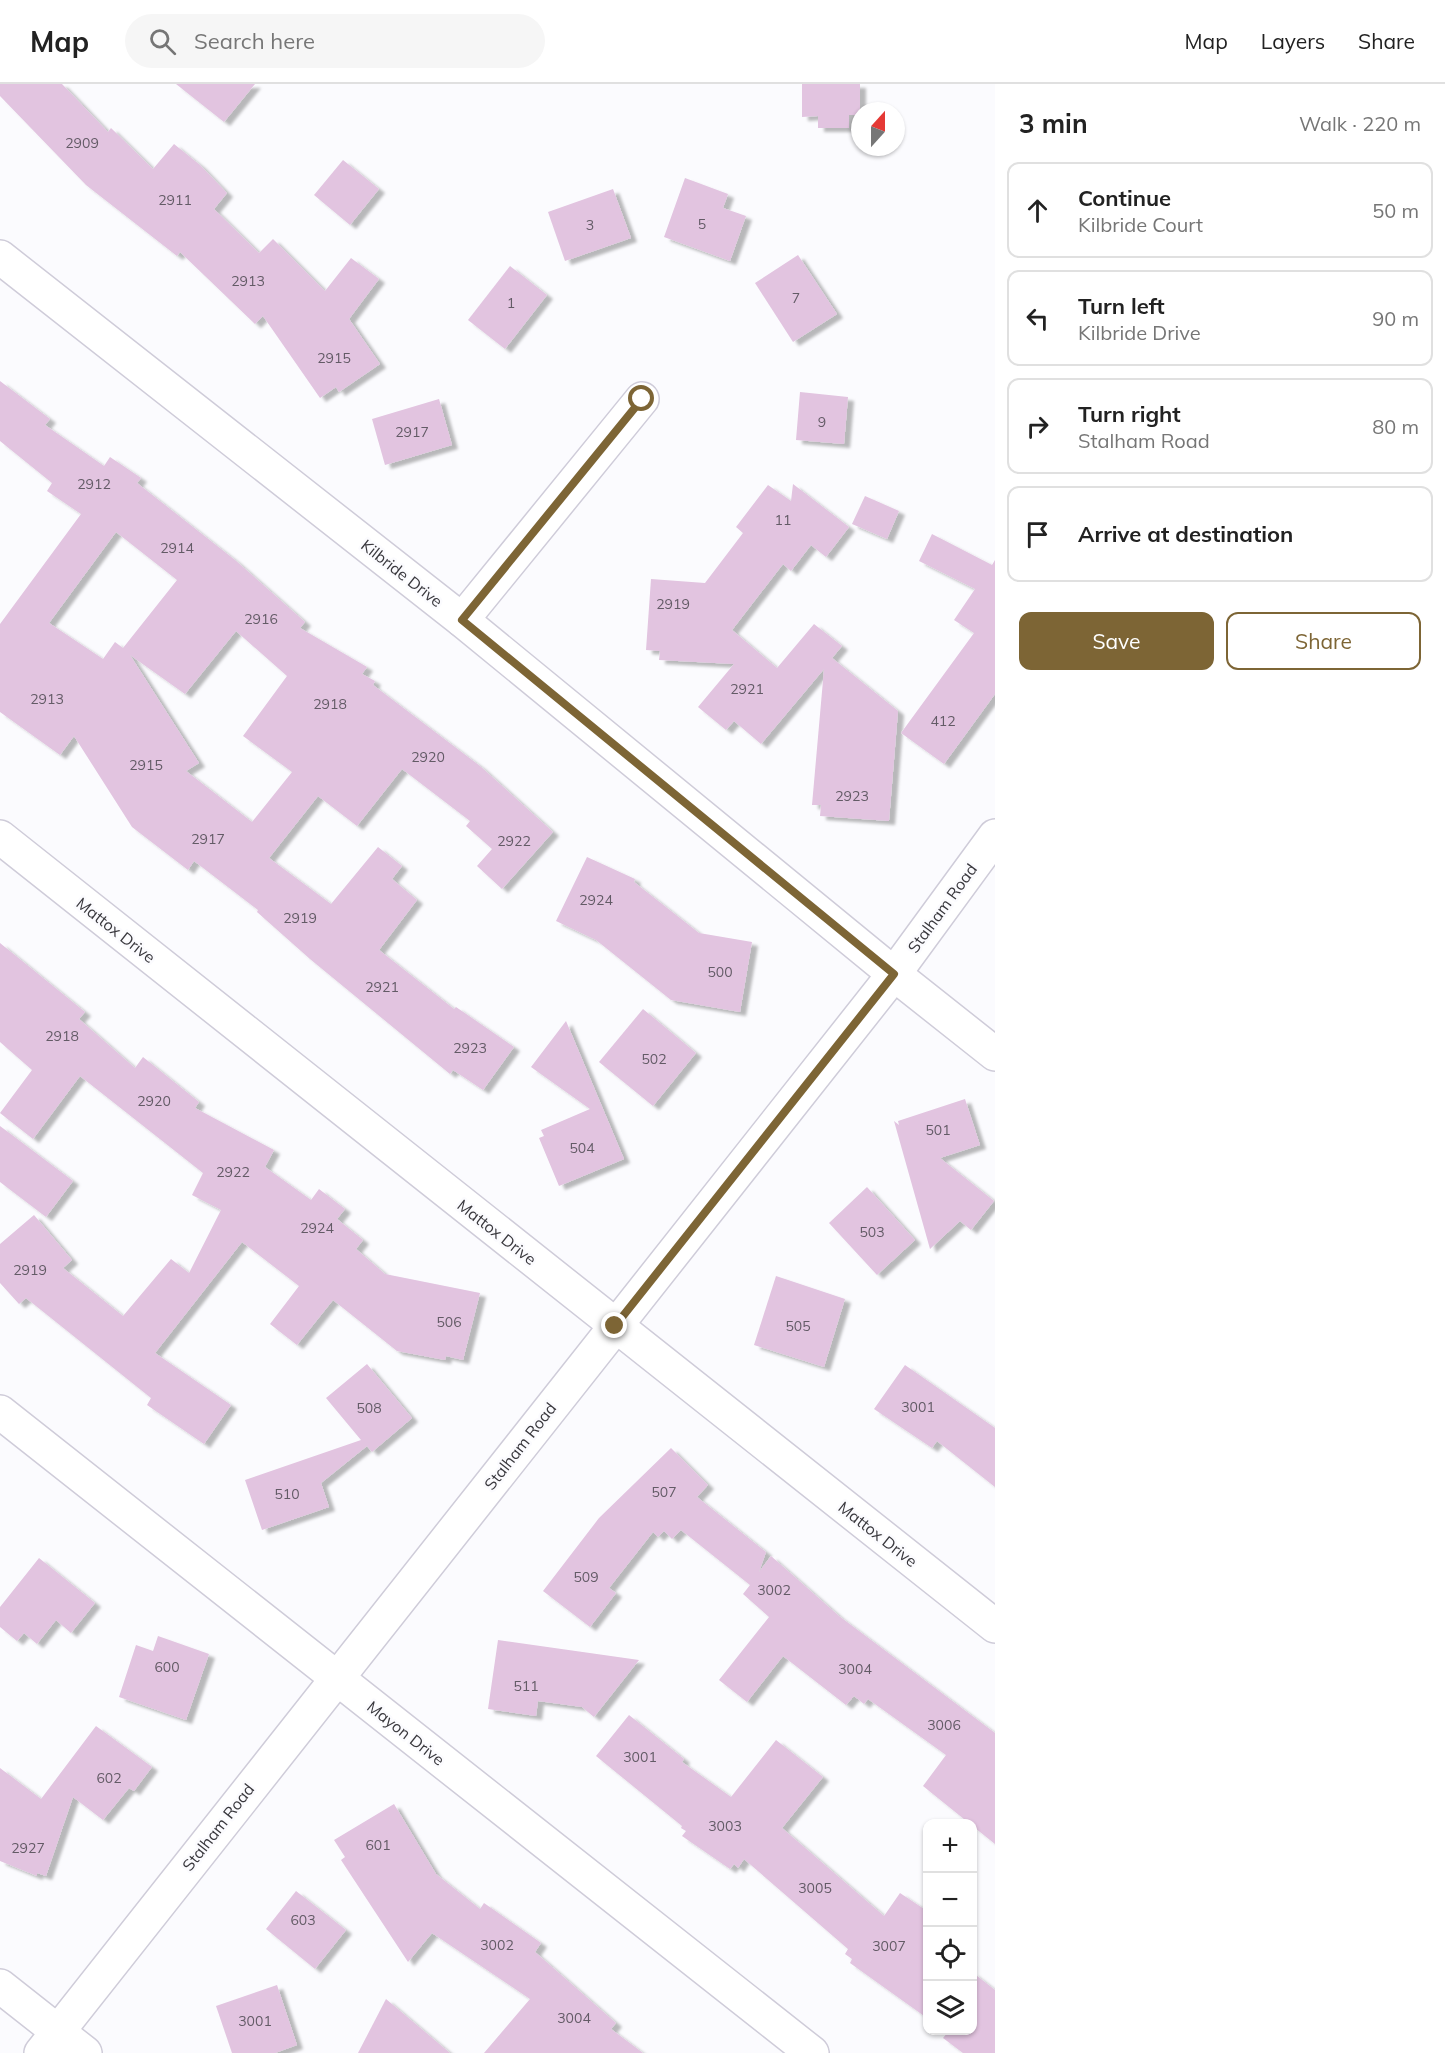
<!DOCTYPE html>
<meta charset="utf-8">
<style>
:root{--surface:#fff;--page:#f6f6f6;--text:#222;--muted:#767676;--line:#e0e0e0;--accent:#7d6535}
body{margin:0;font-family:Mulish,sans-serif;background:var(--page);color:var(--text)}
.controls{position:absolute;right:18px;bottom:18px;display:grid;overflow:hidden;border-radius:12px;box-shadow:0 2px 4px #0004}
.controls button{width:54px;height:54px;display:grid;place-items:center;padding:0;border:0;border-bottom:2px solid var(--line);background:var(--surface);color:var(--text);font:30px sans-serif}
.compass{position:absolute;left:851px;top:18px;width:54px;height:54px;border-radius:50%;background:var(--surface);box-shadow:0 2px 4px #0004;rotate:21deg}
.stop{position:absolute;width:18px;height:18px;margin:-14px;border:4px solid #7d6535;border-radius:50%;background:#fff}
.stop.end{background:#7d6535;border-color:#fff;box-shadow:0 2px 6px #0008}
.list{margin:0;padding:0;list-style:none}
h2{display:flex;justify-content:space-between;align-items:center;height:78px;margin:0;padding:0 24px;font-size:26px}
h2 small{font-size:20px;font-weight:400;color:var(--muted)}
.list li{display:grid;grid-template-columns:39px 1fr auto;gap:18px;align-items:center;box-sizing:border-box;height:96px;margin:0 12px 12px;padding:0 12px;border:2px solid var(--line);border-radius:12px}
.list b{display:block;font-size:22px;white-space:nowrap}
.list p{margin:0;font-size:20px;white-space:nowrap;color:var(--muted)}
.list em{font-size:20px;font-style:normal;color:var(--muted)}
.actions{display:flex;gap:12px;padding:18px 24px}
.actions a{flex:1;padding:14px 0;border:2px solid var(--accent);border-radius:12px;text-align:center;font-size:21px;color:var(--accent)}
.actions .main{background:var(--accent);color:#fff}
.icon{flex:none;width:33px;height:33px;fill:none;stroke:currentColor;stroke-width:2;stroke-linecap:round;stroke-linejoin:round}
.map{position:relative;flex:none;width:995px;height:1969px;overflow:hidden}
header{display:flex;align-items:center;gap:36px;box-sizing:border-box;height:84px;padding:0 30px;background:var(--surface);border-bottom:2px solid var(--line)}
header strong{font-size:28px}
nav{display:flex;gap:33px;margin-inline-start:auto;font-size:21px}
.search{width:420px;height:54px;background:var(--page);display:flex;align-items:center;gap:15px;box-sizing:border-box;padding:0 21px;border-radius:33px;color:var(--muted);font-size:22px}
main{display:flex}
aside{flex:1;background:var(--surface)}
.map>svg:first-child{display:block}
.building{fill:#e2c4e0;fill-rule:evenodd;filter:url(#shadow)}
.lines{fill:none;stroke-linecap:round;stroke-linejoin:round}
.street-casing{stroke:#cfccd9;stroke-width:36}
.street{stroke:#fff;stroke-width:33}
.route{stroke:#7d6535;stroke-width:8}
.labels{text-anchor:middle;stroke-width:5;stroke-linejoin:round;paint-order:stroke}
.number-label{font-size:14px;fill:#635b66}
.street-label{font-size:16px;fill:#39383d;stroke:#fbfbfe}
</style>
<header>
<strong>Map</strong>
<div class="search"><svg class="icon" aria-label="search" viewBox="0 0 24 24"><circle cx="10" cy="10" r="6"/><path d="M15 15l6 6"/></svg>Search here</div>
<nav><a>Map</a><a>Layers</a><a>Share</a></nav>
</header>
<main>
<div class="map">
<svg width="995" height="1969" viewBox="0 0 995 1969">
<defs>
<filter id="shadow"><feDropShadow dx="6" dy="4" stdDeviation="1.5" flood-color="#0004"/></filter>
</defs>
<rect width="100%" height="100%" fill="#fbfbfe"/>
<g class="building">
<path d="M0,0H62L108,48L111,44L153,85L174,60L200,81L227,109L214,125L259,169L273,155L325,207L351,174L379,195L349,235L380,280L339,308L336,303L320,314L263,232L255,240L180,168L177,172L86,101L0,12Z"/>
<path d="M176,0H255L224,38Z"/>
<path d="M802,0H860V31H849V44H818V32L802,33Z"/>
<path d="M343,76L379,105L350,141L314,111Z"/>
<path d="M685,94L728,110L723,124L746,132L730,177L664,153Z"/>
<path d="M613,105L631,154L565,177L548,128Z"/>
<path d="M798,171L837,230L793,258L755,199Z"/>
<path d="M510,182L547,211L505,265L468,236Z"/>
<path d="M0,297L50,335L45,341L104,382L110,373L141,394L137,399L235,476L305,538L300,544L367,583L362,590L375,597L373,601L480,682L553,748L502,805L477,782L492,765L466,742L470,737L402,685L357,742L318,712L269,774L331,820L378,763L402,782L392,795L417,816L379,866L454,925L456,923L514,963L483,1006L453,986L450,990L310,875L257,828L258,826L194,777L188,786L132,743L74,652L60,671L0,628V540L81,430L47,407L52,399L0,357ZM116,448L177,496L123,564L115,558L103,575L49,539ZM236,547L287,592L243,652L292,688L252,738L186,687L199,679L130,571L185,610Z"/>
<path d="M800,308L848,313L844,360L796,356Z"/>
<path d="M439,315L452,361L385,381L372,335Z"/>
<path d="M793,400L849,443L826,473L811,461L791,487L783,480L732,546L777,584L814,540L842,562L832,574L898,627L889,737L820,732L821,721H812L824,585L761,660L734,637L726,646L698,623L734,580L659,576L660,567L646,566L651,495L705,499L743,449L736,443L768,401L791,417Z"/>
<path d="M865,412L899,427L887,455L852,440Z"/>
<path d="M932,450L992,481L995,476V610L944,680L901,649L974,549L954,536L975,505L919,477Z"/>
<path d="M587,773L635,795L634,798L699,849L752,858L740,928L671,916L596,856L556,837Z"/>
<path d="M0,859L85,928L79,935L135,984L143,973L199,1018L195,1024L274,1066L265,1083L311,1116L319,1105L345,1125L337,1135L363,1156L356,1165L385,1190L480,1209L463,1276L446,1272L445,1276L397,1267L333,1216L297,1261L270,1240L299,1202L242,1158L155,1269L231,1321L204,1360L147,1321L151,1314L26,1214L19,1220L0,1199V1160L34,1131L72,1176L63,1184L123,1232L171,1175L189,1189L221,1126L192,1111L203,1089L80,992L33,1055L0,1029L32,986L0,958Z"/>
<path d="M643,925L696,969L653,1022L599,978Z"/>
<path d="M566,937L624,1075L559,1102L539,1054L544,1052L541,1046L590,1025L531,983Z"/>
<path d="M965,1015L980,1061L940,1074L994,1117L971,1146L960,1137L930,1165L894,1037L899,1041L898,1037Z"/>
<path d="M0,1042L73,1097L46,1133L0,1098Z"/>
<path d="M867,1103L915,1156L877,1191L829,1139Z"/>
<path d="M776,1192L845,1215L824,1283L754,1261Z"/>
<path d="M367,1280L412,1334L372,1368L367,1362L321,1399L329,1423L262,1446L245,1396L361,1356L326,1314Z"/>
<path d="M905,1281L995,1344V1403L937,1357L932,1364L874,1325Z"/>
<path d="M671,1364L708,1401L697,1413L766,1468L759,1488L771,1472L839,1532L995,1649V1760L923,1702L946,1671L868,1615L864,1620L854,1612L846,1621L783,1572L747,1618L719,1596L769,1533L743,1510L750,1501L681,1446L672,1455L664,1447L658,1453L653,1448L609,1504L616,1509L590,1543L543,1507L599,1434Z"/>
<path d="M39,1474L95,1519L71,1549L56,1536L37,1560L24,1549L17,1557L0,1543V1523Z"/>
<path d="M158,1552L209,1570L186,1636L119,1613L136,1561L153,1567Z"/>
<path d="M498,1556L639,1576L594,1633L582,1623L538,1617L536,1632L488,1625Z"/>
<path d="M629,1631L684,1675L682,1678L731,1713L776,1656L823,1693L782,1744L884,1832L900,1809L927,1827V1934L850,1879L852,1875L845,1870L848,1865L744,1775L738,1784L734,1780L730,1785L682,1752L686,1747L681,1744L682,1742L596,1672Z"/>
<path d="M96,1642L152,1683L134,1707L129,1704L103,1736L73,1713L46,1792L37,1789V1792L0,1777V1684L41,1715Z"/>
<path d="M394,1720L436,1790L480,1825L484,1819L541,1859L535,1868L616,1939L611,1945L643,1969H484L530,1915L432,1849L408,1878L341,1776L345,1773L334,1756Z"/>
<path d="M296,1807L346,1846L315,1885L266,1845Z"/>
<path d="M972,1888L995,1906V1969H963L943,1954L948,1948L946,1947H972Z"/>
<path d="M277,1901L297,1961L275,1969H232L216,1922Z"/>
<path d="M386,1915L450,1969H358Z"/>
</g>
<g class="lines">
<g class="street-casing">
<g id="street">
<path d="M0,173L462,536L894,890L995,970"/>
<path d="M462,536L642,315"/>
<path d="M0,753L995,1542"/>
<path d="M0,1328L812,1969"/>
<path d="M0,1902L85,1969"/>
<path d="M41,1969L894,890L995,752"/>
</g>
</g>
<use href="#street" class="street"/>
</g>
<g class="lines">
<path class="route" d="M615,1242L894,890L462,536L642,315"/>
</g>
<g class="labels">
<g class="number-label">
<text x="82" y="64">2909</text>
<text x="175" y="121">2911</text>
<text x="702" y="145">5</text>
<text x="590" y="146">3</text>
<text x="248" y="202">2913</text>
<text x="796" y="219">7</text>
<text x="511" y="224">1</text>
<text x="334" y="279">2915</text>
<text x="822" y="343">9</text>
<text x="412" y="353">2917</text>
<text x="94" y="405">2912</text>
<text x="783" y="441">11</text>
<text x="177" y="469">2914</text>
<text x="673" y="525">2919</text>
<text x="261" y="540">2916</text>
<text x="747" y="610">2921</text>
<text x="47" y="620">2913</text>
<text x="330" y="625">2918</text>
<text x="943" y="642">412</text>
<text x="428" y="678">2920</text>
<text x="146" y="686">2915</text>
<text x="852" y="717">2923</text>
<text x="208" y="760">2917</text>
<text x="514" y="762">2922</text>
<text x="596" y="821">2924</text>
<text x="300" y="839">2919</text>
<text x="720" y="893">500</text>
<text x="382" y="908">2921</text>
<text x="62" y="957">2918</text>
<text x="470" y="969">2923</text>
<text x="654" y="980">502</text>
<text x="154" y="1022">2920</text>
<text x="938" y="1051">501</text>
<text x="582" y="1069">504</text>
<text x="233" y="1093">2922</text>
<text x="317" y="1149">2924</text>
<text x="872" y="1153">503</text>
<text x="30" y="1191">2919</text>
<text x="449" y="1243">506</text>
<text x="798" y="1247">505</text>
<text x="918" y="1328">3001</text>
<text x="369" y="1329">508</text>
<text x="664" y="1413">507</text>
<text x="287" y="1415">510</text>
<text x="586" y="1498">509</text>
<text x="774" y="1511">3002</text>
<text x="167" y="1588">600</text>
<text x="855" y="1590">3004</text>
<text x="526" y="1607">511</text>
<text x="944" y="1646">3006</text>
<text x="640" y="1678">3001</text>
<text x="109" y="1699">602</text>
<text x="725" y="1747">3003</text>
<text x="378" y="1766">601</text>
<text x="28" y="1769">2927</text>
<text x="815" y="1809">3005</text>
<text x="303" y="1841">603</text>
<text x="497" y="1866">3002</text>
<text x="889" y="1867">3007</text>
<text x="574" y="1939">3004</text>
<text x="255" y="1942">3001</text>
</g>
<g class="street-label">
<text transform="translate(402 489) rotate(38)" y="6">Kilbride Drive</text>
<text transform="translate(942 824) rotate(-54)" y="6">Stalham Road</text>
<text transform="translate(116 846) rotate(38)" y="6">Mattox Drive</text>
<text transform="translate(497 1148) rotate(38)" y="6">Mattox Drive</text>
<text transform="translate(520 1362) rotate(-52)" y="6">Stalham Road</text>
<text transform="translate(878 1450) rotate(38)" y="6">Mattox Drive</text>
<text transform="translate(406 1649) rotate(38)" y="6">Mayon Drive</text>
<text transform="translate(218 1743) rotate(-52)" y="6">Stalham Road</text>
</g>
</g>
</svg>
<div class="controls">
<button>+</button>
<button>−</button>
<button><svg class="icon" aria-label="locate" viewBox="0 0 24 24"><circle cx="12" cy="12" r="6"/><path d="M12 2v4M12 18v4M2 12h4M18 12h4"/></svg></button>
<button><svg class="icon" aria-label="layers" viewBox="0 0 24 24"><path d="M12 4l9 5-9 5-9-5zM3 14l9 5 9-5"/></svg></button>
</div>
<svg class="compass" viewBox="-18 -18 36 36"><path d="M0-13l5 13h-10z" fill="#e53935"/><path d="M0 13l5-13h-10z" fill="#767676"/></svg>
<div class="stop" style="left:642px;top:315px"></div>
<div class="stop end" style="left:615px;top:1242px"></div>
</div>
<aside>
<h2>3 min<small>Walk · 220 m</small></h2>
<ul class="list">
<li><svg class="icon" aria-label="ahead" viewBox="0 0 24 24"><path d="M12 20V5M6 11l6-6 6 6"/></svg><div><b>Continue</b><p>Kilbride Court</p></div><em>50 m</em></li>
<li><svg class="icon" aria-label="left" viewBox="0 0 24 24"><path d="M17 20v-9H6M10 6l-5 5 5 5"/></svg><div><b>Turn left</b><p>Kilbride Drive</p></div><em>90 m</em></li>
<li><svg class="icon" aria-label="right" viewBox="0 0 24 24"><path d="M7 20v-9h11M14 6l5 5-5 5"/></svg><div><b>Turn right</b><p>Stalham Road</p></div><em>80 m</em></li>
<li><svg class="icon" aria-label="arrive" viewBox="0 0 24 24"><path d="M6 21V4h12l-3 4 3 4H6"/></svg><div><b>Arrive at destination</b></div></li>
</ul>
<div class="actions"><a class="main">Save</a><a>Share</a></div>
</aside>
</main>
